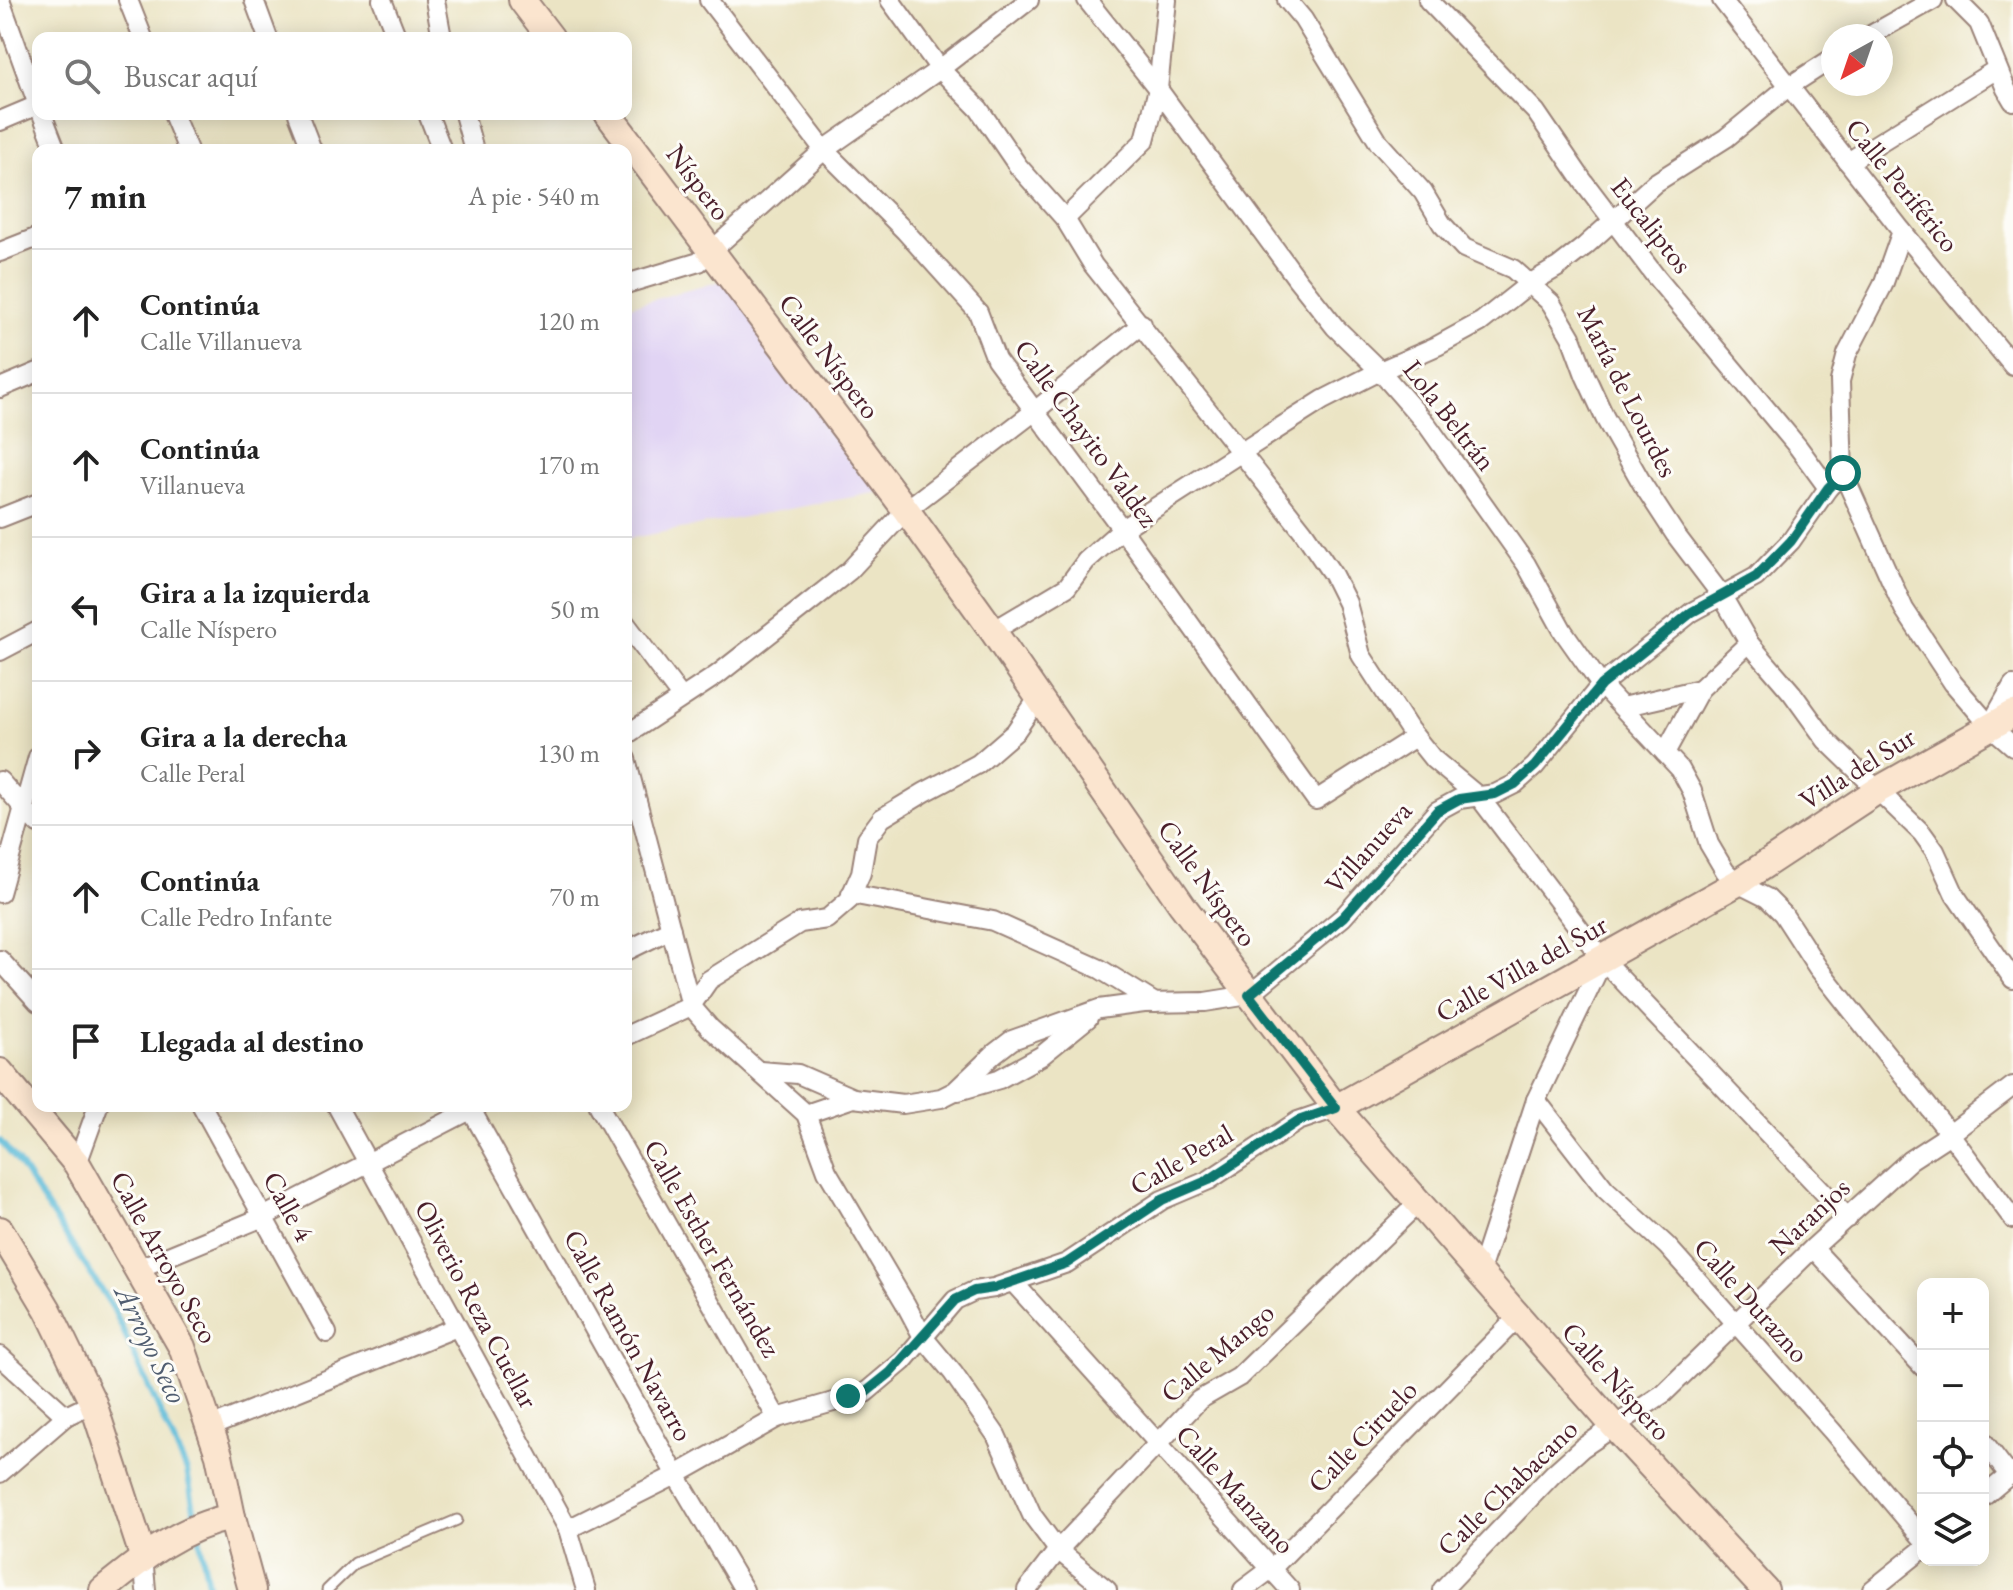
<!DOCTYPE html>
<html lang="es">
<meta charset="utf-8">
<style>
:root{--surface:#fff;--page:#f6f6f6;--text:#222;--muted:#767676;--line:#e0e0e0}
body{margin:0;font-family:"EB Garamond",serif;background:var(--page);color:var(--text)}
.controls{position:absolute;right:24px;bottom:24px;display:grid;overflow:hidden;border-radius:16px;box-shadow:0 4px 20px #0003}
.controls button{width:72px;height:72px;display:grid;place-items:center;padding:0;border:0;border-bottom:2px solid var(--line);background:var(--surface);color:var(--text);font:40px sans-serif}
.compass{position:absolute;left:1821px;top:24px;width:72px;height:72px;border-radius:50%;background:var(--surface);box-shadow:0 4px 20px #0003;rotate:220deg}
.stop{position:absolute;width:24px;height:24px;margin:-18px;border:6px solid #0f766e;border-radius:50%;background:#fff}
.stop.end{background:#0f766e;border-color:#fff;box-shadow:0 2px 8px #0008}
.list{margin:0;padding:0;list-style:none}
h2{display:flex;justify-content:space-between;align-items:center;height:104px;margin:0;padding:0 32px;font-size:34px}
h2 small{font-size:26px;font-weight:400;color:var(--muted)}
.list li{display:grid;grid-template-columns:52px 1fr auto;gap:24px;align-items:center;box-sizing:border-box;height:144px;padding:0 32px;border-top:2px solid var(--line)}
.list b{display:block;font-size:30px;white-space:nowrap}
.list p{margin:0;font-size:26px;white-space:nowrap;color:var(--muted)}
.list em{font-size:26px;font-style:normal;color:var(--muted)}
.icon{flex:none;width:44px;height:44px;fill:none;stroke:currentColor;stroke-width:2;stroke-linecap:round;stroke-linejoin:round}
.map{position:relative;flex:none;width:2013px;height:1590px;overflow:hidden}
.search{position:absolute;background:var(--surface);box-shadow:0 4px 20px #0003;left:32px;top:32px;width:600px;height:88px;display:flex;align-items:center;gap:20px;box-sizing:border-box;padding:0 28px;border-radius:16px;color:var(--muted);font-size:30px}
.panel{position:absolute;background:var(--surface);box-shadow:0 4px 20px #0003;left:32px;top:144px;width:600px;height:968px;border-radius:16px}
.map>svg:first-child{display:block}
.built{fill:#e1d4f4}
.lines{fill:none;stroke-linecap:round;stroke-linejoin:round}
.stream{stroke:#58b9d7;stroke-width:6}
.lane-casing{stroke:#9a8278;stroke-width:13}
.street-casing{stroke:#9a8278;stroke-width:22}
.secondary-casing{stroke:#9a8278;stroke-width:30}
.lane{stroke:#fff;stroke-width:9}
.street{stroke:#fff;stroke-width:18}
.secondary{stroke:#fbe5cf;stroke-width:26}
.route{stroke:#0f766e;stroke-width:10}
.labels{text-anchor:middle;stroke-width:6;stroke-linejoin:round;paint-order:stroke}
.street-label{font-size:28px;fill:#4a1f2b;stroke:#fdfcf7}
.water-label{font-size:30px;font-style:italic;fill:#505d70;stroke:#fdfcf7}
</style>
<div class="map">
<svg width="2013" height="1590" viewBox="0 0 2013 1590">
<rect width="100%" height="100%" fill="#fdfcf7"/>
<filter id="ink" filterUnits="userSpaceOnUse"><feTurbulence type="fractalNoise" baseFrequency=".0125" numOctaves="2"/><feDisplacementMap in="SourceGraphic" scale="16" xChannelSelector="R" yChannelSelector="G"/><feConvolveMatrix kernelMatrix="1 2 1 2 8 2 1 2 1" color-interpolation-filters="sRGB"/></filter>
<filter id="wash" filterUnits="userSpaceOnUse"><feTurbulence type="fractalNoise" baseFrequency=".006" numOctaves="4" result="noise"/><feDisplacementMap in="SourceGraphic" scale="32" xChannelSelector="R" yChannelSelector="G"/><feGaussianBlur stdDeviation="1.8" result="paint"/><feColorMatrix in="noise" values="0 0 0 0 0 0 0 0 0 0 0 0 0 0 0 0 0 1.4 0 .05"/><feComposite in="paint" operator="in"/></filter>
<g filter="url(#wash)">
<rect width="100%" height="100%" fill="#ebe4c4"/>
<path class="built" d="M725,280L880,492L626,539V307Z"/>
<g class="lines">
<g class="stream">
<path d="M0,1141L18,1162L113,1308L187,1471L196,1520"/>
<path d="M199,1535L209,1590"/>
</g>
</g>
</g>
<g filter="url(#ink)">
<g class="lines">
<g class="lane-casing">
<path id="lane" d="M327,1590L355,1563L457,1520"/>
</g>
<g class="street-casing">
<g id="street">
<path d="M0,0L38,105"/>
<path d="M128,0L143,38"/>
<path d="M254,0L268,38"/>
<path d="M382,0L397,38"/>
<path d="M435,0L442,38"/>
<path d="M709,0L824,150L905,231L978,312L996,359L1122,529L1316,800L1415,737"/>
<path d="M890,0L940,69L979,109L1018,166L1065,219L1093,265L1303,531L1333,575L1347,603L1361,655L1409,729L1433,759L1480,798L1603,960L1848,1218"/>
<path d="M1087,0L1158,89L1297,279L1335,327L1380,371L1428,426L1526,564L1563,631L1601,685L1680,769L1692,791L1709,844L1725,871L1737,883L1767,898L1783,914L1818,968L1950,1134L2013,1219"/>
<path d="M1287,0L1303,19L1379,143L1423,192L1442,224L1464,248L1513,269L1551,303L1571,337L1585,375L1605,418L1643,485L1675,534L1722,596L1749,643L1792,693L1826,740L1922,833L1935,851L1955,895L2013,979"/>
<path d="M1428,0L1536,112L1583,181L1656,277L1798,447L1828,488"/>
<path d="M1722,0L1902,231L2013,366"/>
<path d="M1956,0L1979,23L2006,89L2013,101"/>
<path d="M1869,36L1933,0"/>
<path d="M42,114L56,150"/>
<path d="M173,114L188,150"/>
<path d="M298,114L312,150"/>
<path d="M428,114L442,150"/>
<path d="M464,114L474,150"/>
<path d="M0,121L38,105"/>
<path d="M1848,162L1997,69"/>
<path d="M1065,219L1145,140L1158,89L1167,0"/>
<path d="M1902,231L1883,285L1847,354L1840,381L1843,473L1904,609L1953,683L1990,726L2013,746"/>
<path d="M0,252L38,237"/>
<path d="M626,284L699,262L824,150L940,69L1029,0"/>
<path d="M0,388L38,372"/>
<path d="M0,518L38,503"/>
<path d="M626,624L681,697"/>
<path d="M993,631L1067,587L1086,561L1122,529L1290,421L1323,400L1380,371L1437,346L1481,322L1529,284L1558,267L1585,246L1655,183L1726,138L1788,87L1833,58"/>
<path d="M0,651L38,631"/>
<path d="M1622,707L1700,689"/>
<path d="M1990,726L2013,685"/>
<path d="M626,735L717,675L805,606L849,571L906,510L1035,411L1142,324"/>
<path d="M1665,753L1700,689L1749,643"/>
<path d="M626,759L691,1006L710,1028L806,1114L827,1171L905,1303L923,1337L953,1373L996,1435L1032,1515L1058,1550L1107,1590"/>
<path d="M0,781L38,824"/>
<path d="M0,893L38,757"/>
<path d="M851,894L993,921L1100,969L1155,1003"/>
<path d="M626,951L671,929"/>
<path d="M0,960L38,1002"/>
<path d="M691,1006L709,980L800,923L827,919L849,900L861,873L867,838L882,818L925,792L978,764L1015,732L1039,697"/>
<path d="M626,1036L691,1006"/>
<path d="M760,1071L798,1074L853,1098"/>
<path d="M958,1091L999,1079L1041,1056L1088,1018"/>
<path d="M1536,1100L1605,1189L1667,1246L1832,1431L1923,1539"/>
<path d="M202,1106L327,1333"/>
<path d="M337,1106L568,1529L586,1590"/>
<path d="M469,1106L676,1475L744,1590"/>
<path d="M599,1106L777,1418"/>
<path d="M806,1114L853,1098L903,1104L941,1098L955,1091L995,1053L1012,1040L1099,1009L1144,1003L1205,1002L1249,995L1343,917L1437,811L1459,799L1495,794L1515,784L1535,766L1601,685L1692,612L1756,577L1791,541L1828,488L1843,473"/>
<path d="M77,1164L98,1106"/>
<path d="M1813,1248L1923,1367"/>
<path d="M137,1269L263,1217L478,1106"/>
<path d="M1479,1274L1536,1100L1603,960"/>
<path d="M1013,1282L1290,1590"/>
<path d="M0,1356L66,1416"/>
<path d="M210,1427L457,1327"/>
<path d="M1983,1441L2009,1475"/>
<path d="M0,1473L66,1416L93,1403"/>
<path d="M1983,1497L2013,1472"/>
<path d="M568,1529L676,1475L777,1418L865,1393L903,1361L955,1300L974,1291L994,1288L1067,1263L1162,1200L1209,1180L1298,1121L1336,1108"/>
<path d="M143,1556L146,1590"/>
<path d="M1027,1590L1058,1550L1199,1400L1239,1377L1417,1204"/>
<path d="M1243,1590L1271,1569L1517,1318"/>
<path d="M1442,1590L1553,1474L1582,1448L1664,1393L1813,1248L1910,1160L1950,1134L2013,1086"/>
<path d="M1872,1590L1923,1549"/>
</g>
</g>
<g class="secondary-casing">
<g id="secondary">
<path d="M522,0L551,38"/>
<path d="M608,114L906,510L993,631L1182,905L1336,1108L1613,1425L1765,1590"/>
<path d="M0,1072L77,1164L182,1347L219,1455L232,1517L252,1590"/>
<path d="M1336,1108L1737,883L1878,790L2013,714"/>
<path d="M0,1230L48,1310L93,1403L143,1556"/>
<path d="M103,1590C142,1558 181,1527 232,1517"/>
</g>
</g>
<use href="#lane" class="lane"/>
<use href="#street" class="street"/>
<use href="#secondary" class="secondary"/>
</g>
</g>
<g class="lines" filter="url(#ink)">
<path class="route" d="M848,1396L865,1393L890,1373L955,1300L974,1291L994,1288L1067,1263L1162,1200L1209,1180L1298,1121L1336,1108L1249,995L1343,917L1437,811L1459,799L1495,794L1515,784L1535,766L1601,685L1692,612L1756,577L1791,541L1828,488L1843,473"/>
</g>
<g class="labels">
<g class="street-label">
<text transform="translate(699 182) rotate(53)" y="10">Níspero</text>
<text transform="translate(1903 185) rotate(51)" y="10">Calle Periférico</text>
<text transform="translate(1652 225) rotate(52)" y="10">Eucaliptos</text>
<text transform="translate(830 356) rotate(53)" y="10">Calle Níspero</text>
<text transform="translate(1628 391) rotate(63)" y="10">María de Lourdes</text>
<text transform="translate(1450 415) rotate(52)" y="10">Lola Beltrán</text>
<text transform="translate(1087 433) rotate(54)" y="10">Calle Chayito Valdez</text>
<text transform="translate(1857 768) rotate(-32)" y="10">Villa del Sur</text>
<text transform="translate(1368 847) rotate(-48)" y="10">Villanueva</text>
<text transform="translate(1208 883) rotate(54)" y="10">Calle Níspero</text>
<text transform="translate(1521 968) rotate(-29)" y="10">Calle Villa del Sur</text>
<text transform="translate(1181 1159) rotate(-30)" y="10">Calle Peral</text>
<text transform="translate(289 1206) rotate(61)" y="10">Calle 4</text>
<text transform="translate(1809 1216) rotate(-43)" y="10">Naranjos</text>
<text transform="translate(713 1248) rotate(60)" y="10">Calle Esther Fernández</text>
<text transform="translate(165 1257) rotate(61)" y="10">Calle Arroyo Seco</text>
<text transform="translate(1752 1300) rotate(48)" y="10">Calle Durazno</text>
<text transform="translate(477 1304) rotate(62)" y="10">Oliverio Reza Cuellar</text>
<text transform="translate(629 1335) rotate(61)" y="10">Calle Ramón Navarro</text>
<text transform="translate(1217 1352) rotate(-40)" y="10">Calle Mango</text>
<text transform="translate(1617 1381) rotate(48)" y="10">Calle Níspero</text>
<text transform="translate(1362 1436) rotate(-46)" y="10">Calle Ciruelo</text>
<text transform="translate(1507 1487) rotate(-44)" y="10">Calle Chabacano</text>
<text transform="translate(1236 1489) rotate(48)" y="10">Calle Manzano</text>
</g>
<g class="water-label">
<text transform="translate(151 1344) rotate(64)" y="10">Arroyo Seco</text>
</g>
</g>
</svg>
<div class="controls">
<button>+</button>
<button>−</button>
<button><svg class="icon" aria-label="locate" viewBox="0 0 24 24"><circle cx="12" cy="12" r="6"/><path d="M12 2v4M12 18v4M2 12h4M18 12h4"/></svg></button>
<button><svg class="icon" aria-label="layers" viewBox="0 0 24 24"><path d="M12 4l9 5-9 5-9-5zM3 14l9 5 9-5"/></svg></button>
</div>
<svg class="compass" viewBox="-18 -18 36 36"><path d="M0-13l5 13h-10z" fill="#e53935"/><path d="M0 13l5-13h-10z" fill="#767676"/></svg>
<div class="stop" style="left:1843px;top:473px"></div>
<div class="stop end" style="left:848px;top:1396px"></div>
<div class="search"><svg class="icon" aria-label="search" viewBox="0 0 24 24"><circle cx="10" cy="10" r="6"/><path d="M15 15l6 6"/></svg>Buscar aquí</div>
<section class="panel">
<h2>7 min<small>A pie · 540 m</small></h2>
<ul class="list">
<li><svg class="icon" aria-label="ahead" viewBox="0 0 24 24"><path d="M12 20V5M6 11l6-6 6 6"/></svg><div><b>Continúa</b><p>Calle Villanueva</p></div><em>120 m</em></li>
<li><svg class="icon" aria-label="ahead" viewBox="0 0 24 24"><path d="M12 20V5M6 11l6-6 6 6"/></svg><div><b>Continúa</b><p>Villanueva</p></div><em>170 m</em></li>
<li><svg class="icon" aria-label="left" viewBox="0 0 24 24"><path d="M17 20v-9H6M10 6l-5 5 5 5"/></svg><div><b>Gira a la izquierda</b><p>Calle Níspero</p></div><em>50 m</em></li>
<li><svg class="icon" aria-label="right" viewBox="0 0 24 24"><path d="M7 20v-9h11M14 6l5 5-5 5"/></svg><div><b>Gira a la derecha</b><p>Calle Peral</p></div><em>130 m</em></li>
<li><svg class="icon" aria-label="ahead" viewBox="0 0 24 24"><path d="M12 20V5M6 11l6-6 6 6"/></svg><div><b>Continúa</b><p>Calle Pedro Infante</p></div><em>70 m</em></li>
<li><svg class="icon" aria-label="arrive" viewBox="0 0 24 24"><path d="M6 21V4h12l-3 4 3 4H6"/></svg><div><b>Llegada al destino</b></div></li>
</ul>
</section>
</div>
